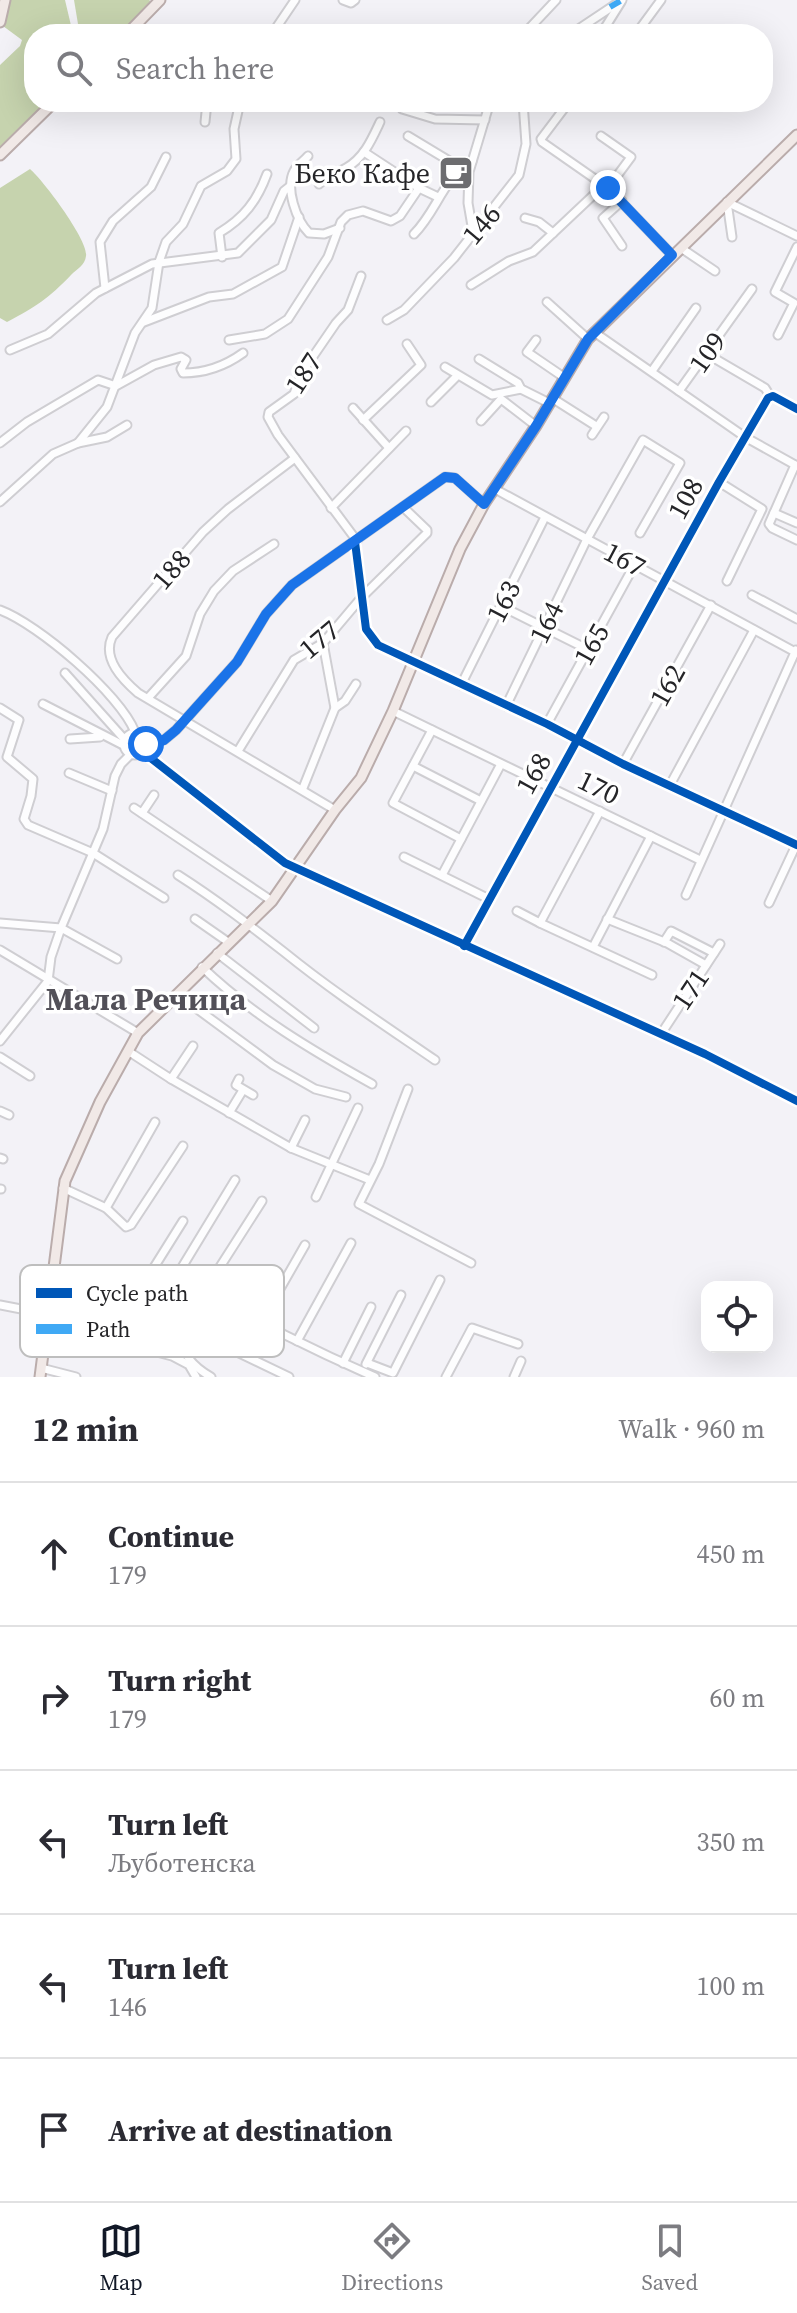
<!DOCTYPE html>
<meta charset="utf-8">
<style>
:root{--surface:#fff;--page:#f7f7f7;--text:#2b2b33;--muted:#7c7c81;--line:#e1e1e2;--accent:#111827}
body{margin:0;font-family:"Source Serif 4",serif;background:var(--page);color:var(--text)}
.controls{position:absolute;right:24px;bottom:24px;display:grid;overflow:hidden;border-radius:16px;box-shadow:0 8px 32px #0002}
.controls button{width:72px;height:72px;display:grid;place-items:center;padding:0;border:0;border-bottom:2px solid var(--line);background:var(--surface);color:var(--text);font:40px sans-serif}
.stop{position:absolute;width:24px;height:24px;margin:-18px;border:6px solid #1a73e8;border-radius:50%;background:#fff}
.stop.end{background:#1a73e8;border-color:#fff;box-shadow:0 2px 8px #0008}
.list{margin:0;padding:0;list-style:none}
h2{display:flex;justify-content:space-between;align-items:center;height:104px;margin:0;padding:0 32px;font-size:34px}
h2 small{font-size:26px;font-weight:400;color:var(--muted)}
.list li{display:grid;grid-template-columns:52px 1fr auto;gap:24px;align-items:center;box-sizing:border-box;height:144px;padding:0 32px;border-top:2px solid var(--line)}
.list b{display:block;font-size:30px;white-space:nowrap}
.list p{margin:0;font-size:26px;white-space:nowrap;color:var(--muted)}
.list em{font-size:26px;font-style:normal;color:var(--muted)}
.icon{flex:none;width:44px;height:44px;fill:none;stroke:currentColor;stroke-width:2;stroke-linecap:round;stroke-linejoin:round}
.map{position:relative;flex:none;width:797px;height:1377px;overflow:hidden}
.search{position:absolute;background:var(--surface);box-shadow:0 8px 32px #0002;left:24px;right:24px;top:24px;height:88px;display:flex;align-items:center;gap:20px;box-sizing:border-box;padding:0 28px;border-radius:32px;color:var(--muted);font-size:30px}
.sheet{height:824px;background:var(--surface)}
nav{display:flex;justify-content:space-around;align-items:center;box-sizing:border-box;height:112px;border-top:2px solid var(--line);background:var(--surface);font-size:22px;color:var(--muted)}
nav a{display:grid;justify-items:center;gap:4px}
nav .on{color:var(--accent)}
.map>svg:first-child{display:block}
.forest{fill:#c6d3ae}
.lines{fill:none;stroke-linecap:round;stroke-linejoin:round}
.minor-casing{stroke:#cfced2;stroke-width:11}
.major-casing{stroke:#baacab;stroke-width:13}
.minor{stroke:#fdfdfe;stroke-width:7}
.major{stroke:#f1e9e7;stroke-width:9}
.quiet{stroke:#3fa9f5;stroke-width:6;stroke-dasharray:12 6;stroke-linecap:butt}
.cycleway-casing{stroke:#fff;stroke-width:13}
.cycleway{stroke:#0057b8;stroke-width:8}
.route{stroke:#1a73e8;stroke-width:10}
.labels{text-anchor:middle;stroke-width:7;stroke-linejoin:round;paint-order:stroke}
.poi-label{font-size:28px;fill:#252528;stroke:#fff;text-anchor:end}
.street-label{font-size:28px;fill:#252528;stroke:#fff}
.quarter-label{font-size:32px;font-weight:bold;fill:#525058;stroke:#fff}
.key{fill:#fff;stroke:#bebebe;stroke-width:2}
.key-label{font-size:22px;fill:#252528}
</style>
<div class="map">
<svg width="797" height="1377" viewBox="0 0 797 1377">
<rect width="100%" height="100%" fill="#f3f2f7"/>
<g class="forest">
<path d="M9,0H65L73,34H34V102H49L0,149V65L20,46L22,40L3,26Z"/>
<path d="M74,0H149L153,3L122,34H83L78,24Z"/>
<path d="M30,169C43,180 89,241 86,256C85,265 77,269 71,275C49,298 36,307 7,322L0,318V188Z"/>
</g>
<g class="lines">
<g class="minor-casing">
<g id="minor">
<path d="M343,0L351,3L355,0"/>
<path d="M272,34L295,0"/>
<path d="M418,34L419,33"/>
<path d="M524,34L556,0"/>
<path d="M571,34L622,0"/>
<path d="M601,34L621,2"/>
<path d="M636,34L661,0"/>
<path d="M400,102L402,109L435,119L485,120"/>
<path d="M569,102L541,139L542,142L608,188L672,255"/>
<path d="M205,122L207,102"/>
<path d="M408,136L461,168"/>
<path d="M601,136L631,157L608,188"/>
<path d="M364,152L419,188L438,197"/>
<path d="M308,156C304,161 297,165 294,171C285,188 296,220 309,233L324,234L340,228"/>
<path d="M319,184C328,175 336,174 346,168C364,158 372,139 380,122"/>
<path d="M622,201L603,218L622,246"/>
<path d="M727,202L797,236"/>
<path d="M727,202L732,237"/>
<path d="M525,218L539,222L553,233"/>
<path d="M473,232L468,203L469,172L490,102"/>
<path d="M414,234C437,211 443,178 472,161"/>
<path d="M681,248L715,271"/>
<path d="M222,257L219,233C244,218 257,201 267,174"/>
<path d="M471,285L509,261L533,252L603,186"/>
<path d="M105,288L100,242L113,221L151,187L166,157"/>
<path d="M547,302L588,339"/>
<path d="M387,320L404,310L454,258L519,175L526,144L523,102"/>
<path d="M144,322L209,297L233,294L282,267L299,217"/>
<path d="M594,332L745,437L797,466"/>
<path d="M778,335L794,303L775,292L797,247"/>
<path d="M229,340L265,334L288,319L328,257L341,222L348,215L363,211L391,221L400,216L419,188"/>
<path d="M536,340L527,352L565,378"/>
<path d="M10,350L48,334L96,293L152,264L238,253L271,220L284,191L289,187"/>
<path d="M707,354L765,388L770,396"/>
<path d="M479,359L518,383L521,389L549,403"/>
<path d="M445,367L492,395L521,389"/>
<path d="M652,371L696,308"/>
<path d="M679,391L752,289"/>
<path d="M552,398L596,426"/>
<path d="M431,402L457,376"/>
<path d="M353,408L389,448"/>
<path d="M363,420L421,365L407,344"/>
<path d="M481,421L501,399L536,426"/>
<path d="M592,435L604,417"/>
<path d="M0,443L27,422L98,380L116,386L154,365L181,357L186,360L181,369L183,373C206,373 225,366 243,353"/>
<path d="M78,443L107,437L127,425"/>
<path d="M295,458L228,509L203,532L112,637C102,659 123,680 138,693L335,810"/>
<path d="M795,465L769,524L772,528L797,540"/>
<path d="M719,482L762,509L727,581"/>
<path d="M495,489L797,653"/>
<path d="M0,502L53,454L78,443L107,407L135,333L152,308L159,262L166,242L183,224L201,186L227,171L236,159L234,129L240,102"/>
<path d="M331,508L406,431"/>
<path d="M774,513L797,523"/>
<path d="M357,541L278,435L268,417L269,412L294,394L301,374L336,323L348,310L361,276"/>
<path d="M355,542L366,629L378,645L547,724L623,764L797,845"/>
<path d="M752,595L797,619"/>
<path d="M501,606L589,650"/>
<path d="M0,610C38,624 120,694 135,732"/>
<path d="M323,643L335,708"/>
<path d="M65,673L125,740"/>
<path d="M461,685L545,517"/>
<path d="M148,698L186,656L200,614L214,591L233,571L274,544"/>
<path d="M43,704L125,746"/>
<path d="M506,706L587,539L643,440L680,463L640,533"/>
<path d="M0,708L19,720L7,757L33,779L31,796L24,819L28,825L93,853L164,898"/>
<path d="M393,711L700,860"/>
<path d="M547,724L635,564"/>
<path d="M432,730L393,803L461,839"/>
<circle cx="135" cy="744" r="11"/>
<path d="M70,739L100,737"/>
<path d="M146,744L164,740L176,730L237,662L266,614L292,585L445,477L455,478L484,504"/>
<path d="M238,751L294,660L323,643L361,598L427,533V530L403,507"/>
<path d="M143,752L285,863L705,1054L797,1101"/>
<path d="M623,764L711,605"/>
<path d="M413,766L481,801"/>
<path d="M69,773L112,791"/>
<path d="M670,785L754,630"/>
<path d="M303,788L335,708L345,701L356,684"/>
<path d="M134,808L272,901"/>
<path d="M142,813L154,795"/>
<path d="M404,857L489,899"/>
<path d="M178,875C217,900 248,924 284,952C332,991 384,1025 435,1060"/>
<path d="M442,875L501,764"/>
<path d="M686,895L796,650"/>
<path d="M769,903L797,843"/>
<path d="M517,911L540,923L600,811"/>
<path d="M195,919L228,942"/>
<path d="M607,919L667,943L706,965"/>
<path d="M0,923L61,928L117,959"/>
<path d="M540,923L652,975"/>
<path d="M664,942L671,931L714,953"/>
<path d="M464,946L719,482L768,398L773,396L797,409"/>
<path d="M593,947L651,836"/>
<path d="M0,950L138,1033"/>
<path d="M217,953L314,1028"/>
<path d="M202,967C252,1015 313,1051 372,1084"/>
<path d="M177,994L273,1065L315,1089L346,1097"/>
<path d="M661,1034L720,944"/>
<path d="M0,1041L48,981L51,957L61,928L103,829L115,776L121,764L131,754"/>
<path d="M128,1051L171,1079L291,1148L370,1180"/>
<path d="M0,1057L30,1076"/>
<path d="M171,1079L193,1046"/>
<path d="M239,1079L236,1085L253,1095"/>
<path d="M408,1089L379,1164L359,1204L471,1263"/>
<path d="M0,1111L9,1115"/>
<path d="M229,1113L243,1090"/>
<path d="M291,1148L305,1120"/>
<path d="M0,1158L3,1159"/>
<path d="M63,1188L106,1208L126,1227L131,1225L183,1146"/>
<path d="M0,1189H1"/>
<path d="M316,1197L358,1108"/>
<path d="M106,1208L155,1122"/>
<path d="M183,1221L153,1269L164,1280L169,1318L177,1330L208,1338L289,1377"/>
<path d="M51,1286L164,1290"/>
<path d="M164,1287C208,1290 247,1315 285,1335C315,1350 345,1364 375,1377"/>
<path d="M170,1287L235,1180"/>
<path d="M202,1295L262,1201"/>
<path d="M0,1305L47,1314"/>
<path d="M261,1322L305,1245"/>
<path d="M47,1323L172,1356L189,1365L196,1377"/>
<path d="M181,1332C180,1354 194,1367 211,1377"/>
<path d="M297,1341L351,1243"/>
<path d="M343,1363L371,1307"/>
<path d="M367,1363L393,1373L440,1280"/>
<path d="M366,1364L401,1295"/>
<path d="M41,1368L76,1377"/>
<path d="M446,1377L472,1328L518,1344"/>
<path d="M514,1377L521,1361"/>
</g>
</g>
<g class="major-casing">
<g id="major">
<path d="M0,22L5,0"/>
<path d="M127,34L160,0"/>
<path d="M0,155L54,102"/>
<path d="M40,1377L65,1181L100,1102L138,1033L272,901L335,810L361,778L393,711L460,549L484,504L536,426L588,339L797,135"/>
</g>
</g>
<use href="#minor" class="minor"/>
<use href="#major" class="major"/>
<path class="quiet" d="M610,7L622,0"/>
<g class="cycleway-casing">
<g id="cycleway">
<path d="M355,542L366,629L378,645L547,724L623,764L797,845"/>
<path d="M143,752L285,863L705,1054L797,1101"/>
<path d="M464,946L719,482L768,398L773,396L797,409"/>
</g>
</g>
<use href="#cycleway" class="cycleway"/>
</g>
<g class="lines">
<path class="route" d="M146,744L164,740L176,730L237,662L266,614L292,585L445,477L455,478L484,504L536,426L588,339L672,255L608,188"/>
</g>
<defs>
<g id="cafe-square" transform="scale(1.8)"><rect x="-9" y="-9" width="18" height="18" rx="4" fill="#6d6d70" stroke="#fff"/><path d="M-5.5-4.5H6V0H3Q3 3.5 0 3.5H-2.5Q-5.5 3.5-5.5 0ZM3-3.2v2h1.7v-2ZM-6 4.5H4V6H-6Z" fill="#fff"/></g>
</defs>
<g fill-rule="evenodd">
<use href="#cafe-square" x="456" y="173"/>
</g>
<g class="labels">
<g class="poi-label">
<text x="430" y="183">Беко Кафе</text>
</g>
<g class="street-label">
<text transform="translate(481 224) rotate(-50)" y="10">146</text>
<text transform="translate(707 352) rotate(-55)" y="10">109</text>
<text transform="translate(303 373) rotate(-57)" y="10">187</text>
<text transform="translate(685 498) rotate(-61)" y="10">108</text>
<text transform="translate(625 559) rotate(28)" y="10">167</text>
<text transform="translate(171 569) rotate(-49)" y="10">188</text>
<text transform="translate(503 601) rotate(-63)" y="10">163</text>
<text transform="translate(546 622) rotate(-64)" y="10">164</text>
<text transform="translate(319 639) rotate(-40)" y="10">177</text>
<text transform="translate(591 644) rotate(-61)" y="10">165</text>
<text transform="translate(667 685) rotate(-61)" y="10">162</text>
<text transform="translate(533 773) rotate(-61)" y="10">168</text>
<text transform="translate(599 787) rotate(26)" y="10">170</text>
<text transform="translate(690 989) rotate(-56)" y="10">171</text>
</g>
<g class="quarter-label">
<text x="146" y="1010">Мала Речица</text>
</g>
</g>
<rect x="20" y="1265" width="264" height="92" rx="12" class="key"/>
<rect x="36" y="1288" width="36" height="10" fill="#0057b8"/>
<rect x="36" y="1324" width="36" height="10" fill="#3fa9f5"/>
<g class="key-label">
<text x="86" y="1301">Cycle path</text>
<text x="86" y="1337">Path</text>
</g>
</svg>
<div class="controls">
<button><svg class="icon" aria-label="locate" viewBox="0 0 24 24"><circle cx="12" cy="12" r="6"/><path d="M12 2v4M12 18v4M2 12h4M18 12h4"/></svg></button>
</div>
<div class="stop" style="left:146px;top:744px"></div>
<div class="stop end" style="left:608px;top:188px"></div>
<div class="search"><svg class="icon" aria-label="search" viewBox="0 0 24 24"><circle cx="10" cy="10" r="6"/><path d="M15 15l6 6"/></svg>Search here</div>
</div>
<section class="sheet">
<h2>12 min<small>Walk · 960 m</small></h2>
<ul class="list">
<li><svg class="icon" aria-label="ahead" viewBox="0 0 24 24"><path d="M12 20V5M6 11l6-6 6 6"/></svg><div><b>Continue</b><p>179</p></div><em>450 m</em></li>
<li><svg class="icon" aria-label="right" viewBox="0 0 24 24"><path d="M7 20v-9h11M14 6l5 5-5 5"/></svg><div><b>Turn right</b><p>179</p></div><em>60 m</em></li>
<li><svg class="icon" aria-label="left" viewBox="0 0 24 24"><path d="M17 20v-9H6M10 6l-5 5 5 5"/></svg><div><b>Turn left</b><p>Љуботенска</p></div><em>350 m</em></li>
<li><svg class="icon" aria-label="left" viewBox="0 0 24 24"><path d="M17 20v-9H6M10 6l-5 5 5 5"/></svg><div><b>Turn left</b><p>146</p></div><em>100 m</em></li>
<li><svg class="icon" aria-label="arrive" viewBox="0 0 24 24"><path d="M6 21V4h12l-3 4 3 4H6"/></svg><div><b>Arrive at destination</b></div></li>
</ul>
</section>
<nav>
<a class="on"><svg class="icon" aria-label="map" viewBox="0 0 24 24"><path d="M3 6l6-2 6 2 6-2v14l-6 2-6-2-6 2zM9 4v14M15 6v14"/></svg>Map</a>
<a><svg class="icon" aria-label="directions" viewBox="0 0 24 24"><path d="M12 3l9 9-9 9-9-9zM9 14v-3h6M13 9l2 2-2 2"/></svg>Directions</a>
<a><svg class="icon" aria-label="saved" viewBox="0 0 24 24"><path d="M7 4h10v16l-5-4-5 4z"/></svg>Saved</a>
</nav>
